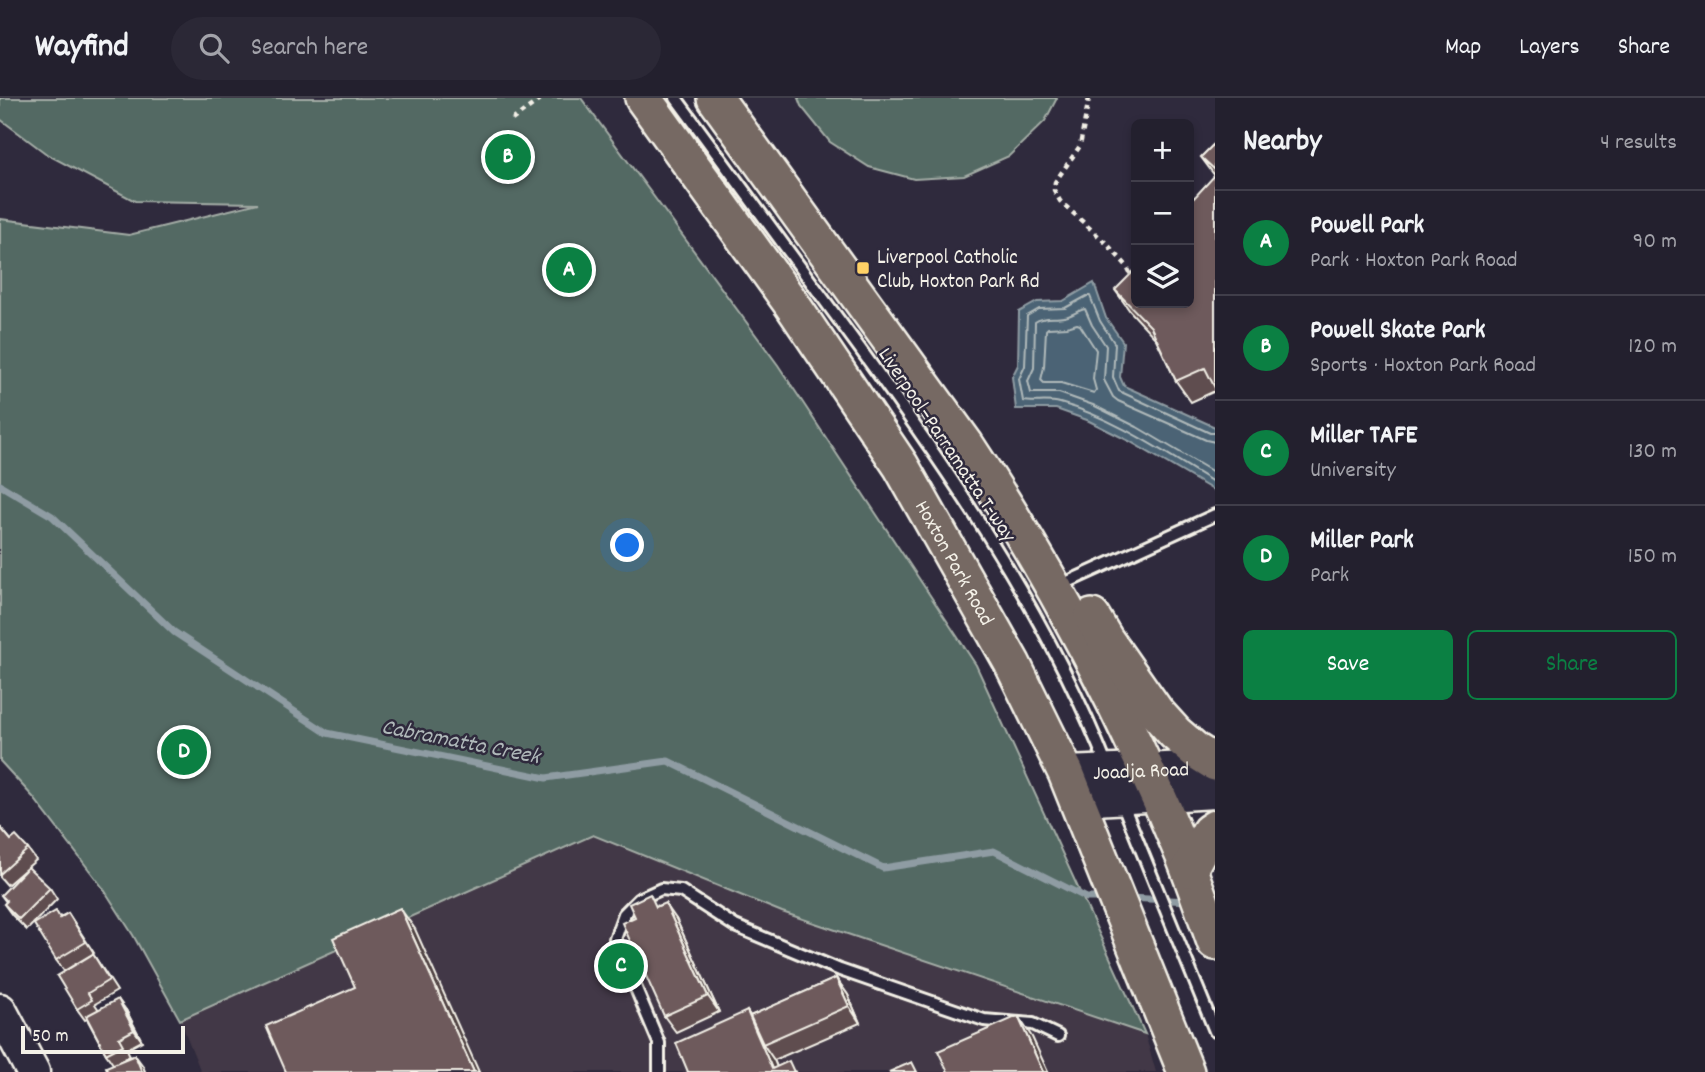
<!DOCTYPE html>
<meta charset="utf-8">
<style>
:root{--surface:#23202e;--page:#2b2836;--text:#f1f3f6;--muted:#a3a3aa;--line:#403e4a;--accent:#0b8043}
body{margin:0;font-family:Dekko,sans-serif;background:var(--page);color:var(--text)}
.controls{position:absolute;right:21px;top:21px;display:grid;overflow:hidden;border-radius:10px;box-shadow:0 4px 10px #0003}
.controls button{width:63px;height:63px;display:grid;place-items:center;padding:0;border:0;border-bottom:2px solid var(--line);background:var(--surface);color:var(--text);font:35px sans-serif}
.scale{position:absolute;left:21px;bottom:18px;width:164px;box-sizing:border-box;padding-left:7px;border:4px solid #f4f1e8;border-top:0;font-size:19px;line-height:24px;white-space:nowrap;color:#f4f1e8;-webkit-text-stroke:5px #2f2a3d;paint-order:stroke}
.you{position:absolute;left:628px;top:448px;width:24px;height:24px;margin:-18px;border:5px solid #fff;border-radius:50%;background:#1a73e8;box-shadow:0 0 0 10px #1a73e833}
.badge{display:grid;place-items:center;width:46px;height:46px;border-radius:50%;background:var(--accent);color:#fff;font-size:23px;font-weight:700}
.pin{position:absolute;translate:-50% -50%;border:4px solid #fff;box-shadow:0 2px 7px #0006}
.list{margin:0;padding:0;list-style:none}
h2{display:flex;justify-content:space-between;align-items:center;height:91px;margin:0;padding:0 28px;font-size:30px}
h2 small{font-size:23px;font-weight:400;color:var(--muted)}
.list li{display:grid;grid-template-columns:46px 1fr auto;gap:21px;align-items:center;box-sizing:border-box;height:105px;padding:0 28px;border-top:2px solid var(--line)}
.list b{display:block;font-size:26px;white-space:nowrap}
.list p{margin:0;font-size:23px;white-space:nowrap;color:var(--muted)}
.list em{font-size:23px;font-style:normal;color:var(--muted)}
.actions{display:flex;gap:14px;padding:21px 28px}
.actions a{flex:1;padding:16px 0;border:2px solid var(--accent);border-radius:10px;text-align:center;font-size:24px;color:var(--accent)}
.actions .main{background:var(--accent);color:#fff}
.icon{flex:none;width:38px;height:38px;fill:none;stroke:currentColor;stroke-width:2;stroke-linecap:round;stroke-linejoin:round}
.map{position:relative;flex:none;width:1215px;height:974px;overflow:hidden}
header{display:flex;align-items:center;gap:42px;box-sizing:border-box;height:98px;padding:0 35px;background:var(--surface);border-bottom:2px solid var(--line)}
header strong{font-size:33px}
nav{display:flex;gap:38px;margin-inline-start:auto;font-size:24px}
.search{width:490px;height:63px;background:var(--page);display:flex;align-items:center;gap:18px;box-sizing:border-box;padding:0 24px;border-radius:38px;color:var(--muted);font-size:26px}
main{display:flex}
aside{flex:1;background:var(--surface)}
.map>svg:first-child{display:block}
.built{fill:#423846}
.green{fill:#536964;stroke:#a4ada6;stroke-width:2}
.water{fill:#4b6475;stroke:#8f9ca3;stroke-width:2}
.lines{fill:none;stroke-linecap:round;stroke-linejoin:round}
.shore{stroke:#b0b9ba;stroke-width:2}
.stream{stroke:#8f9ca3;stroke-width:7}
.lane-casing{stroke:#f4f1e8;stroke-width:16}
.secondary-casing{stroke:#f4f1e8;stroke-width:37}
.primary-casing{stroke:#f4f1e8;stroke-width:40}
.path{stroke:#f4f1e8;stroke-width:4.5;stroke-dasharray:5 5;stroke-linecap:butt}
.lane{stroke:#2f2a3d;stroke-width:10}
.secondary{stroke:#2f2a3d;stroke-width:32}
.primary{stroke:#766964;stroke-width:35}
.wall{fill:#5f4d4f;stroke:#f4f1e8;stroke-width:2}
.shaded-wall{fill:#4d3f40;stroke:#f4f1e8;stroke-width:2}
.building{fill:#6e5a5c;stroke:#f4f1e8;stroke-width:2}
.poi-dot{fill:#ffd166;stroke:#2f2a3d;stroke-width:2.5}
.labels{text-anchor:middle;stroke-width:5;stroke-linejoin:round;paint-order:stroke}
.poi-label{font-size:21px;fill:#f4f1e8;stroke:#2f2a3d;text-anchor:start}
.street-label{font-size:21px;fill:#f4f1e8;stroke:#2f2a3d}
.water-label{font-size:23px;font-style:italic;fill:#b0b9ba;stroke:#2f2a3d}
</style>
<header>
<strong>Wayfind</strong>
<div class="search"><svg class="icon" aria-label="search" viewBox="0 0 24 24"><circle cx="10" cy="10" r="6"/><path d="M15 15l6 6"/></svg>Search here</div>
<nav><a>Map</a><a>Layers</a><a>Share</a></nav>
</header>
<main>
<div class="map">
<svg width="1215" height="974" viewBox="0 0 1215 974">
<rect width="100%" height="100%" fill="#2f2a3d"/>
<filter id="ink" filterUnits="userSpaceOnUse"><feTurbulence type="fractalNoise" baseFrequency=".0143" numOctaves="2"/><feDisplacementMap in="SourceGraphic" scale="14" xChannelSelector="R" yChannelSelector="G"/><feConvolveMatrix kernelMatrix="1 2 1 2 8 2 1 2 1" color-interpolation-filters="sRGB"/></filter>
<g filter="url(#ink)">
<path class="built" d="M593,736L782,814L1145,936L1156,974H201L180,922Z"/>
<g class="green">
<path d="M0,0H581L778,267L976,567L1145,936L782,814L593,737L180,922L133,837L103,790L33,699L0,663V121L129,137L258,105L135,103L48,57L0,21Z"/>
<path d="M798,0H1057L1045,23L1009,58L964,78L914,81L869,69L830,44L801,8Z"/>
</g>
<path class="water" d="M1094,185L1106,220L1123,244L1120,279L1124,288L1215,329V393L1129,343L1087,322L1056,311H1016L1012,279L1018,267L1019,214L1037,204L1063,203Z"/>
<g class="lines">
<g class="shore">
<path d="M1077,226L1080,227L1096,252L1093,281L1096,292L1094,295L1061,285H1044L1041,282L1044,269L1046,232L1048,230L1067,229Z"/>
<path d="M1215,335H1210L1119,293L1113,279L1115,246L1100,223L1090,198H1087L1065,210L1039,211L1027,218L1025,268L1019,281L1023,303C1035,305 1048,302 1060,305C1113,319 1168,357 1215,385"/>
<path d="M1215,344L1206,342L1118,303L1113,299L1104,282L1106,248L1092,227L1085,211C1078,212 1072,218 1064,219C1054,221 1044,218 1035,224L1034,270L1028,283L1031,295H1059L1093,307L1137,329L1215,375"/>
</g>
<g class="stream">
<path d="M0,387L52,418L174,534L327,635L546,680L668,663L883,770L994,753L1087,800H1106"/>
<path d="M1128,800L1190,803"/>
</g>
<g class="lane-casing">
<g id="lane">
<path d="M676,0C730,74 785,148 839,222C942,362 1044,508 1108,671"/>
<path d="M1070,483L1215,417"/>
<path d="M1121,702L1215,933"/>
<path d="M659,974V945L615,841L624,816L639,801L661,791L681,793L735,828L840,872L984,922L1033,926L1058,938"/>
</g>
</g>
<g class="secondary-casing">
<g id="secondary">
<path id="s1" d="M1066,675L1215,669"/>
<path d="M1077,702L1215,694"/>
<path d="M0,912L33,974"/>
</g>
</g>
<g class="primary-casing">
<g id="primary">
<path id="s2" d="M643,0L791,205L901,368L1012,565L1066,675L1186,974"/>
<path d="M715,0L966,347C1052,476 1125,615 1184,759C1195,787 1205,816 1215,844"/>
<path d="M1092,519L1105,541L1156,614L1175,635L1196,653L1215,665"/>
<path d="M1189,771L1209,734L1215,730"/>
</g>
</g>
<g class="path">
<path d="M1089,0L1080,48L1055,84L1054,92L1060,103L1107,146L1126,167L1136,187"/>
<path d="M512,22L542,0"/>
</g>
<use href="#lane" class="lane"/>
<use href="#secondary" class="secondary"/>
<use href="#primary" class="primary"/>
</g>
<g class="wall">
<path d="M1215,45V293L1191,304L1176,283L1156,241L1130,213L1115,192L1136,205L1194,100L1215,78L1201,59Z"/>
<path d="M0,729L11,742L28,751L36,762L7,787L0,779Z"/>
<path d="M50,790L57,801L27,832L12,817L4,806L6,804L1,797Z"/>
<path d="M658,808L676,821L719,914L676,934L664,918Z"/>
<path d="M68,815L94,855L64,873L56,862L60,819Z"/>
<path d="M93,856L117,893L95,906L99,912H126L142,943L127,951L130,958L119,964L143,968L145,974H108L113,966L106,956L87,921L85,922L77,911Z"/>
<path d="M836,880L848,897L860,925L774,962L777,969L797,974H688L747,913L750,918Z"/>
</g>
<g class="shaded-wall">
<path d="M665,805L676,821L719,914L708,898Z"/>
<path d="M400,810L415,831L479,974H474Z"/>
<path d="M836,880L848,897L860,925L849,908Z"/>
<path d="M118,901L126,912L142,943L134,932Z"/>
<path d="M747,913L761,935L763,946L774,962L779,974L772,971Z"/>
<path d="M1018,918L1032,939L1048,974H1043Z"/>
<path d="M135,957L143,968L145,974H142Z"/>
</g>
<g class="building">
<path d="M1215,45V72L1201,59Z"/>
<path d="M1215,77V290L1205,270L1176,283L1151,229L1115,192L1136,171V205H1189V94L1194,100Z"/>
<path d="M0,729L11,742L16,738L28,751L0,776Z"/>
<path d="M28,769L50,790L19,821L4,806L7,803L1,797Z"/>
<path d="M650,796L656,809L665,805L708,898L664,918L622,825L635,819L629,806Z"/>
<path d="M400,810L474,974H286L266,928L355,889L333,840Z"/>
<path d="M56,813L60,820L68,815L86,844L56,862L34,826Z"/>
<path d="M93,856L109,882L88,895L92,902L77,911L57,878Z"/>
<path d="M836,880L849,908L763,946L750,918Z"/>
<path d="M118,901L134,932L119,940L123,947L106,956L86,918Z"/>
<path d="M747,913L772,971L789,963L794,974H688L676,945Z"/>
<path d="M1018,918L1043,974H948L938,953Z"/>
<path d="M135,957L142,974H108L106,969Z"/>
<path d="M912,964L917,974H889Z"/>
</g>
</g>
<rect class="poi-dot" x="856" y="163" width="14" height="14" rx="3.5"/>
<g class="labels">
<g class="poi-label">
<text x="877" y="165">Liverpool Catholic<tspan x="877" dy="24">Club, Hoxton Park Rd</tspan></text>
</g>
<g class="street-label">
<text transform="translate(948 346) rotate(56)" y="7">Liverpool–Parramatta T-way</text>
<text dy="7" stroke="none"><textPath href="#s2" startOffset="560">Hoxton Park Road</textPath></text>
<text dy="7" stroke="none"><textPath href="#s1" startOffset="75">Joadja Road</textPath></text>
</g>
<g class="water-label">
<text transform="translate(461 642) rotate(11)" y="8">Cabramatta Creek</text>
</g>
</g>
</svg>
<div class="controls">
<button>+</button>
<button>−</button>
<button><svg class="icon" aria-label="layers" viewBox="0 0 24 24"><path d="M12 4l9 5-9 5-9-5zM3 14l9 5 9-5"/></svg></button>
</div>
<div class="scale">50 m</div>
<div class="you"></div>
<div class="pin badge" style="left:569px;top:172px">A</div>
<div class="pin badge" style="left:508px;top:59px">B</div>
<div class="pin badge" style="left:621px;top:868px">C</div>
<div class="pin badge" style="left:184px;top:654px">D</div>
</div>
<aside>
<h2>Nearby<small>4 results</small></h2>
<ul class="list">
<li><span class="badge">A</span><div><b>Powell Park</b><p>Park · Hoxton Park Road</p></div><em>90 m</em></li>
<li><span class="badge">B</span><div><b>Powell Skate Park</b><p>Sports · Hoxton Park Road</p></div><em>120 m</em></li>
<li><span class="badge">C</span><div><b>Miller TAFE</b><p>University</p></div><em>130 m</em></li>
<li><span class="badge">D</span><div><b>Miller Park</b><p>Park</p></div><em>150 m</em></li>
</ul>
<div class="actions"><a class="main">Save</a><a>Share</a></div>
</aside>
</main>
